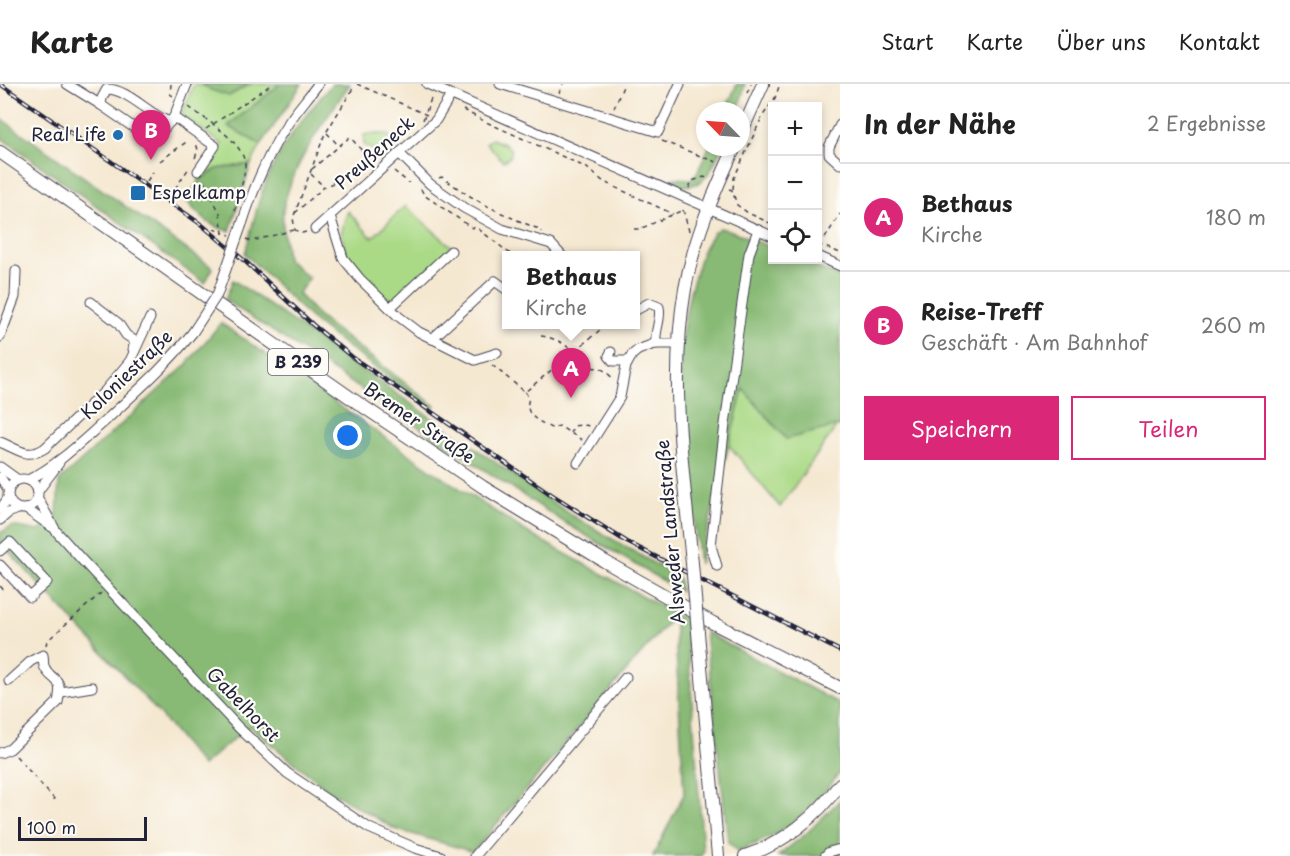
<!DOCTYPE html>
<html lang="de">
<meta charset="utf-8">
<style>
:root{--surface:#fff;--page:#f2f2f2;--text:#222;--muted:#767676;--line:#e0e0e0;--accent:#db2777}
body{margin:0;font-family:"Playpen Sans",sans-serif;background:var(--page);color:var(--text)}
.controls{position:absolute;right:18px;top:18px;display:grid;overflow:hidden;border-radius:0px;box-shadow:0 3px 9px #0003}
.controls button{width:54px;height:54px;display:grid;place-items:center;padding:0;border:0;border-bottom:2px solid var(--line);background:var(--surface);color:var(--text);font:30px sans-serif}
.compass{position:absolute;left:696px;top:18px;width:54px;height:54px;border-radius:50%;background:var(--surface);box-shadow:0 3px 9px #0003;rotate:295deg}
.scale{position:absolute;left:18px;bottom:15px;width:129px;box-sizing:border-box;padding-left:6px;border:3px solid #22223b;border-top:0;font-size:16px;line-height:21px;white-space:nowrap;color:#22223b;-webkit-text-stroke:4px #fdfcf7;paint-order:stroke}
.you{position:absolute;left:348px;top:352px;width:21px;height:21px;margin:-15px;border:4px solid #fff;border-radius:50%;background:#1a73e8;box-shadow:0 0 0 9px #1a73e833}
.badge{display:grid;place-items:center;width:39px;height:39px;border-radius:50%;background:var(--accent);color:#fff;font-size:20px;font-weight:700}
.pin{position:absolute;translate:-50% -50px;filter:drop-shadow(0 2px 3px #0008)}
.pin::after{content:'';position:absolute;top:32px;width:21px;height:18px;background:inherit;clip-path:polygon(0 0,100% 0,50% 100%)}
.popup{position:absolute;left:502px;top:167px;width:138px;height:78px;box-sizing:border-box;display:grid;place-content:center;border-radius:0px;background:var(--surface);filter:drop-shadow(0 2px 4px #0005);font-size:20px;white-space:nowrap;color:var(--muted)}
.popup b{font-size:22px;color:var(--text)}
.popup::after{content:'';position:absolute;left:50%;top:100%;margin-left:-12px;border:12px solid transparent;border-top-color:var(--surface)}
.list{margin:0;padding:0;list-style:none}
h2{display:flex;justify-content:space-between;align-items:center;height:78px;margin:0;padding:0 24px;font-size:26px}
h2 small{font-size:20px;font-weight:400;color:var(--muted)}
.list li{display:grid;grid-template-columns:39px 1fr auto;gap:18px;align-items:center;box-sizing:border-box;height:108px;padding:0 24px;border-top:2px solid var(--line)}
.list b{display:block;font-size:22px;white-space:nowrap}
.list p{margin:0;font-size:20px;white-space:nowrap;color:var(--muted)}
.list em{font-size:20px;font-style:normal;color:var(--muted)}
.actions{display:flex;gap:12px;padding:18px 24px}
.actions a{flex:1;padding:14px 0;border:2px solid var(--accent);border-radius:0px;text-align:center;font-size:21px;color:var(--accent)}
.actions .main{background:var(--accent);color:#fff}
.icon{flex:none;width:33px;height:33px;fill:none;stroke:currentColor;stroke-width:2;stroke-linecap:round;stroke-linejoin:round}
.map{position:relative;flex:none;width:840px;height:772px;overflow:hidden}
header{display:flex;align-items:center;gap:36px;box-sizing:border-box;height:84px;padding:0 30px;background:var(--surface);border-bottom:2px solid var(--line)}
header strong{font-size:28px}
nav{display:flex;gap:33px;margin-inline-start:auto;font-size:21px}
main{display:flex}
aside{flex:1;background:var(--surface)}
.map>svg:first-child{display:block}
.green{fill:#abda87;stroke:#667e61;stroke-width:1.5}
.forest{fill:#88ba74;stroke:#556e58;stroke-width:1.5}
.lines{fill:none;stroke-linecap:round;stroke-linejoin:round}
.minor-casing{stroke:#424052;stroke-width:11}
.major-casing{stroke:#424052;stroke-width:14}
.path{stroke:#424052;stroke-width:1.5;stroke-dasharray:4.5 4.5;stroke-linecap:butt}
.minor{stroke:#fff;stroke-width:9}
.major{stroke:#fff;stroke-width:12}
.rail-casing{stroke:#22223b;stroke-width:4.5}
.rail{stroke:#fdfcf7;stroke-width:2;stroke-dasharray:7;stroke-linecap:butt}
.minor-bridge-casing{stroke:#424052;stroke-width:11;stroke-linecap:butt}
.major-bridge-casing{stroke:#424052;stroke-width:14;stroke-linecap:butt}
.minor-bridge{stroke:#fff;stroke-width:9}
.major-bridge{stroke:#fff;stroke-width:12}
.poi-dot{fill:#1f6fb2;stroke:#fdfcf7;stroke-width:2}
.labels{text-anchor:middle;stroke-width:4.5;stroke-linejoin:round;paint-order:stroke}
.shield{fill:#fdfcf7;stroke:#646373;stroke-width:1.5}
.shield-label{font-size:16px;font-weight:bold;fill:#22223b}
.poi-label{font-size:18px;fill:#22223b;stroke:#fdfcf7;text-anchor:end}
.street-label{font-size:18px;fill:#22223b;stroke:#fdfcf7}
</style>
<header>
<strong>Karte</strong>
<nav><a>Start</a><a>Karte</a><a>Über uns</a><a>Kontakt</a></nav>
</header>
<main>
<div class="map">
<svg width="840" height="772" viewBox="0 0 840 772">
<rect width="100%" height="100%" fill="#fdfcf7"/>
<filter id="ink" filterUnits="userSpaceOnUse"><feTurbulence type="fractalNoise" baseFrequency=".0167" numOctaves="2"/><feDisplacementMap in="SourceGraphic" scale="12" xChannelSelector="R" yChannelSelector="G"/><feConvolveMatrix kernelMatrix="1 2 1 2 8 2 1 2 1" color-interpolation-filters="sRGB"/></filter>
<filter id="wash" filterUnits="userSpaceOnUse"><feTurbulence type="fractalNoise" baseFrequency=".008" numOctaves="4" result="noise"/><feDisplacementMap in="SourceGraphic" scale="24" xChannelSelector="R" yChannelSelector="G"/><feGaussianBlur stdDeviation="1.35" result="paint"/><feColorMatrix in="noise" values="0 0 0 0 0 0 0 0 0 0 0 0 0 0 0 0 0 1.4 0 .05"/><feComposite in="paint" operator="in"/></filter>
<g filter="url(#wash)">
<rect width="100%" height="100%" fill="#f5e8d1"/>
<g class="green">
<path d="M194,0C205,0 218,8 229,12L250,0H277L278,2L228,42L261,61L251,80L217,85L199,96L222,60L181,32Z"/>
<path d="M368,50H388L390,54L375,67L364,61V51Z"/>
<path d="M492,55L506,61L511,66L510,73L503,77L486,59Z"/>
<path d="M405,122L452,163L390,220C371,201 343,179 342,150C341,143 346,134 348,127L372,154Z"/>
<path d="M743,304L786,355L837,342L780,423L728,360Z"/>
</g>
<g class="forest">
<path d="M201,0H250L229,12L211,6Z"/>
<path d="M277,0H302L261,61L228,42L278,2Z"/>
<path d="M332,0H350C325,36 289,84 283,128C281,143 286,161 287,175L309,194L298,210L320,234L435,322L431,325L317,240L245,170C253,139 260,106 275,78C290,49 311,25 332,0Z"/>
<path d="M737,0H745L738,27H725Z"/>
<path d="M0,34L213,184L205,199L0,53Z"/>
<path d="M709,63H722C709,91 704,108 669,100L674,94L691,95L697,89Z"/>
<path d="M251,80L230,147C211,144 198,131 187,117L199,96L217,85Z"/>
<path d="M720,144L732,147L772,164V176H799L840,193V343L837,342L786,355L743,305L699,480L680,303L681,256L690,208L702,168L713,149Z"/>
<path d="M233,196L573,432L679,494L680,507L567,440L225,216Z"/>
<path d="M221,239L434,388L533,452L686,536L703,767L701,772H653L684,710L674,531L473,768L395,745L328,706L249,642L202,682L156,626L0,458V449L12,442L39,447L57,431L59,397L185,282Z"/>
<path d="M705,548L840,620V688L829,703L795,738L773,752L738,767L728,758Z"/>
<path d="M840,716V772H778L807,749Z"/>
</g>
</g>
<g filter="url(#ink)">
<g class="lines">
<g class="minor-casing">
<g id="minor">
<path d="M67,0L101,21L149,54L157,53L174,33L187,0"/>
<path d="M427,0L772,152"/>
<path d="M500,0L658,48L680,0"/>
<path d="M101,21L102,14L107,5C128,5 149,31 170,38"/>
<path d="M174,33L215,62L198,87"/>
<path d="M840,41L829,63V70L840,80"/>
<path d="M399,69L430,100L464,124L502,145L551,160L562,172"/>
<path d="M330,132L343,174L360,195L398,232L419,248L475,276L497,269"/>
<path d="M242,140C253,106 267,71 287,41C296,27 308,14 318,0"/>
<path d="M315,145L436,36L451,11"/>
<path d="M818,172L840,182"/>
<path d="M91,218L118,239L126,251L135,257L133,265"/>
<path d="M390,224L451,167"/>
<path d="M636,226L649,219L659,223C662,235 654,247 656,260"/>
<path d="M0,253L15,213L16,187"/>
<path d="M432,255L495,197L506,205"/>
<path d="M611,268L609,272L613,277H628"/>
<path d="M0,358C18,365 27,376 45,364L105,307L130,277L150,234"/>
<path d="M578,379L620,313L626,282L632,271L638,266L654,260H678"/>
<path d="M0,383L18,396"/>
<path d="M0,393L9,406"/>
<circle cx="23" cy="410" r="15"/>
<path d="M28,396C58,381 81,358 105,337C136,308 167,281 193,248"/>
<path d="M38,407L59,379"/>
<path d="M38,415L56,447L82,476L239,644L287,689L369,744L415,764L441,772"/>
<path d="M26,425L52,443"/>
<path d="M0,426L8,414"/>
<path d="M0,436L8,429L18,425"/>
<path d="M0,467L10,458L47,498L30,513L0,481"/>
<path d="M717,482L711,462L725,340L749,170L758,146"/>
<path d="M61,608L92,603"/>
<path d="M0,669L10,665L58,618C64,590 51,599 44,582C43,579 44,575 43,571L31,577L9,597"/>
<path d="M475,772L626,593"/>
<path d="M825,772L829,768L840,765"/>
</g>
</g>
<g class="major-casing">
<g id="major">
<path d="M741,49L763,0"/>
<path d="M0,68L358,319L483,403L604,477L713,539L840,604"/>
<path d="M691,468C682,381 670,291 685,205C694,155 714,108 735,63"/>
<path d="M699,560L718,772"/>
<path d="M745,772C783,760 817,732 840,700"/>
</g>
</g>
<g class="path">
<path d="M171,0L170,10L173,12"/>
<path d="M357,0L427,31"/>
<path d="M559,9L563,0"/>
<path d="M747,9L751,0"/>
<path d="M189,23C207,37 247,59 245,84C244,97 238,113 235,126L238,128"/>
<path d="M614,24L624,0"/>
<path d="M463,26L486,38L568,75L587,84L604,98L673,130"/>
<path d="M423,36L432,12"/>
<path d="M206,45L272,0"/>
<path d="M327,49L339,62L350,53L372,78L401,56"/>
<path d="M662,57L716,78"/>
<path d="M147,63L154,68"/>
<path d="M195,74L198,66L196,59"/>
<path d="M160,77L189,56"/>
<path d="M312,85L338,63"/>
<path d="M394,87L409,99"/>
<path d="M311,90L324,103"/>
<path d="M439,94L442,93C477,119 502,130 541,146V148"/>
<path d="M203,96L220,129L223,149L230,151"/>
<path d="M147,97L153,88"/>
<path d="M689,104L692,97L704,93L709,95"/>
<path d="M421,105L424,111L472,144L476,143L513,172"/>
<path d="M729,105L732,106L737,121L748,129L772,140"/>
<path d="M733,105L734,94L762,33L775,14L780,0"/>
<path d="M170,112L189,84"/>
<path d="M683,126L689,147"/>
<path d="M295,129L324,103L335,98L365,72"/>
<path d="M214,145L223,149"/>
<path d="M634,145H640L683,126"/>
<path d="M306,148L302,149L295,146L293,134L324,52L355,1"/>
<path d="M825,154L840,130"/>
<path d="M246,155L252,157L294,146"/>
<path d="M818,160L840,169"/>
<path d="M541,252C560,254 576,267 585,283L601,284L614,295"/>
<path d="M492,281L525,308L606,241"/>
<path d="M525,308L529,314C523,332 539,337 553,345L559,342L582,356"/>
<path d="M570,349L574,342C579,341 586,340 590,343"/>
<path d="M0,502L3,505"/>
<path d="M46,561L47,557L101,509"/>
<path d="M16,672L55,716"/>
</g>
<use href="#minor" class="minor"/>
<use href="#major" class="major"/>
<g class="rail-casing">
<path id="rail" d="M0,0L202,141L247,179L313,241L352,273L549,409L627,458L840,567"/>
</g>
<use href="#rail" class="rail"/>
<g class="minor-bridge-casing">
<path id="minor-bridge" d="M193,248L217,211L242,140"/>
</g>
<g class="major-bridge-casing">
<path id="major-bridge" d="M691,468L699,560"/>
</g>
<use href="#minor-bridge" class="minor-bridge"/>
<use href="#major-bridge" class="major-bridge"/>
</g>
</g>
<g class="poi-dot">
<circle cx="118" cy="51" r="6"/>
<rect x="130" y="101" width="16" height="16" rx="3"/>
</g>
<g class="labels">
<rect class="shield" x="268" y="265" width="60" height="26" rx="4.5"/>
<g class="shield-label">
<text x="298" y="284">B 239</text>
</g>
<g class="poi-label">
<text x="106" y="57">Real Life</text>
<text x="152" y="115" text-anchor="start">Espelkamp</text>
</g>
<g class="street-label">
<text transform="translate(375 69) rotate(-42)" y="6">Preußeneck</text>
<text transform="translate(127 291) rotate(-44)" y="6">Koloniestraße</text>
<text transform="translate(419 339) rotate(34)" y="6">Bremer Straße</text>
<text transform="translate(671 448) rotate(-95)" y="6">Alsweder Landstraße</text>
<text transform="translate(243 621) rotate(46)" y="6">Gabelhorst</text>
</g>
</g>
</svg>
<div class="controls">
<button>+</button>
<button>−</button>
<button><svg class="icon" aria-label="locate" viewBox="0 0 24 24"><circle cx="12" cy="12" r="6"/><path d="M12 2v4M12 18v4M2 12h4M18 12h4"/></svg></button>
</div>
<svg class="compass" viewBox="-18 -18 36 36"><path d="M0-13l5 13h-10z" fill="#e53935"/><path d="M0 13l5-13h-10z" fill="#767676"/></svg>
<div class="scale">100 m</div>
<div class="you"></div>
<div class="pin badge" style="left:571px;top:314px">A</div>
<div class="popup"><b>Bethaus</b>Kirche</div>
<div class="pin badge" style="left:151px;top:76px">B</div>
</div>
<aside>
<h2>In der Nähe<small>2 Ergebnisse</small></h2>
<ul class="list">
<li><span class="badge">A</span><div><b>Bethaus</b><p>Kirche</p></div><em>180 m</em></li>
<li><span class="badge">B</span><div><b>Reise-Treff</b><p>Geschäft · Am Bahnhof</p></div><em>260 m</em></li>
</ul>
<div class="actions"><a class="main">Speichern</a><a>Teilen</a></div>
</aside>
</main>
